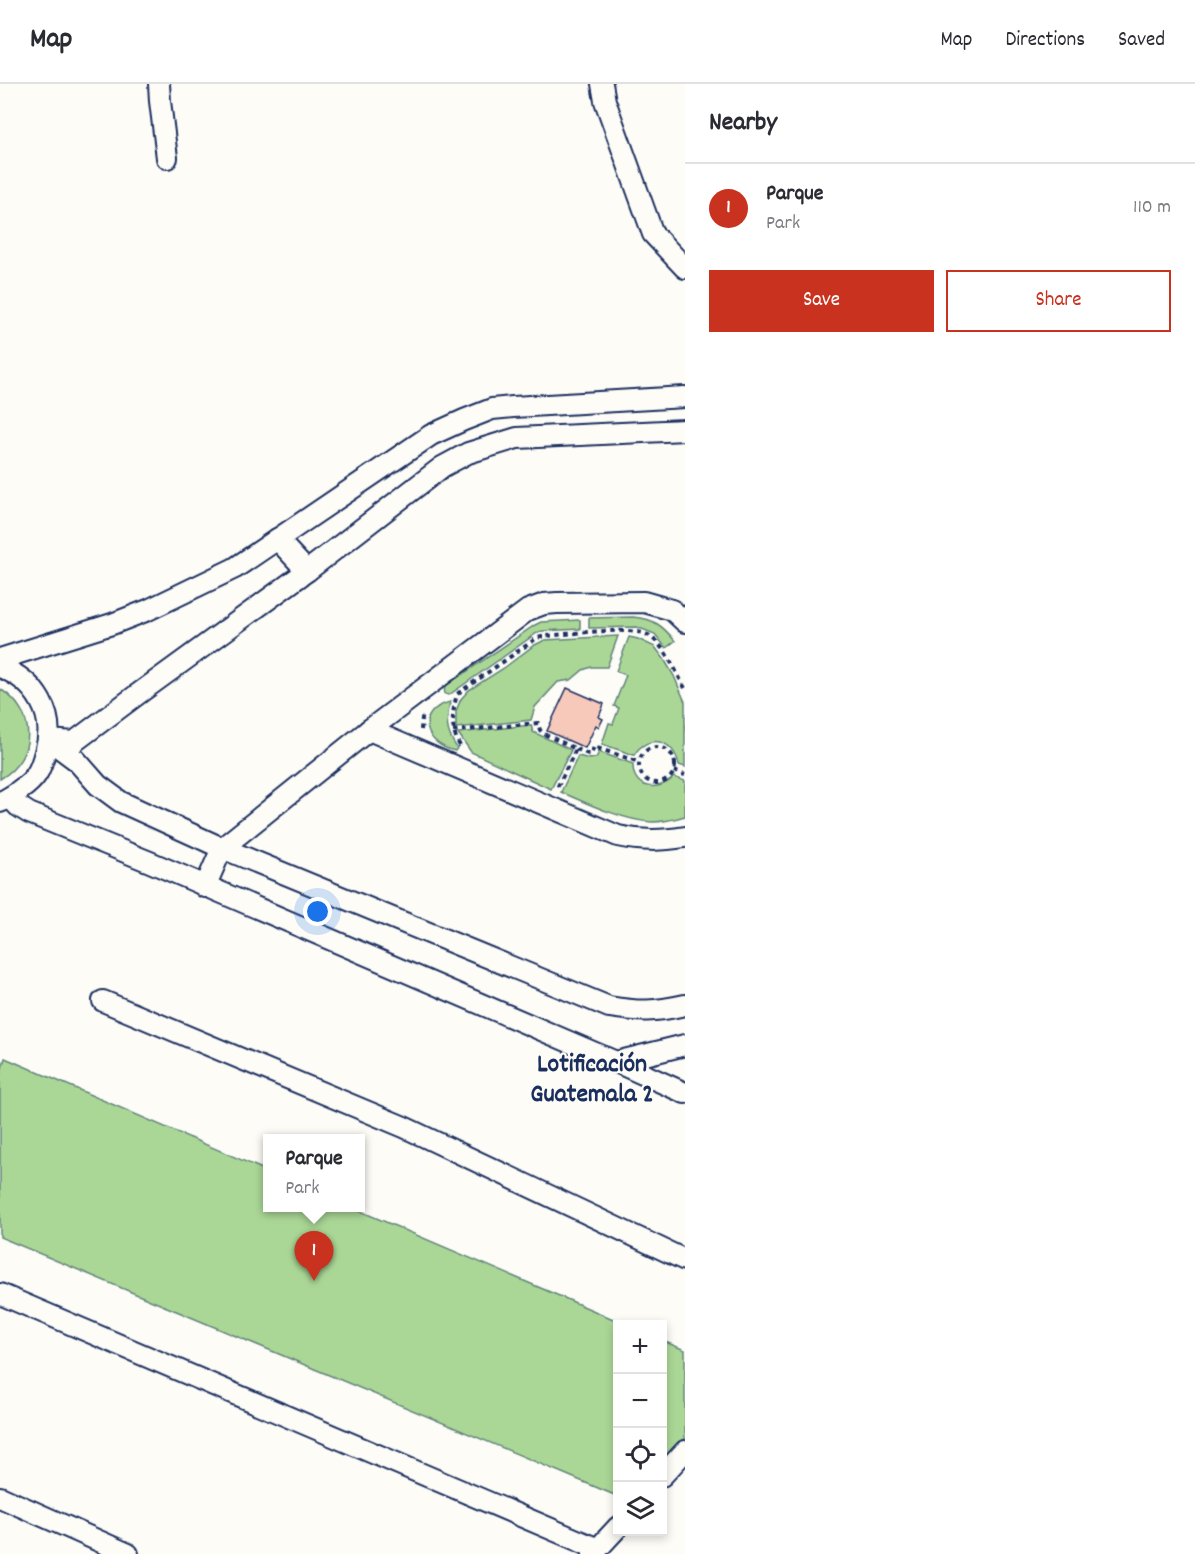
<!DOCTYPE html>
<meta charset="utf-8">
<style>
:root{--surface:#fff;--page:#f2f2f3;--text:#2b2b33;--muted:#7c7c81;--line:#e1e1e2;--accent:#c8321e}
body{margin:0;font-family:Dekko,sans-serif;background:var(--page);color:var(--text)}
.controls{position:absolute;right:18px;bottom:18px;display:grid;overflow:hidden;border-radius:0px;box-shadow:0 3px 9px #0003}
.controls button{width:54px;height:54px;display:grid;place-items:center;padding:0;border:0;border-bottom:2px solid var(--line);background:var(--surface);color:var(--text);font:30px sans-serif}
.you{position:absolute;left:318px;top:828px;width:21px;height:21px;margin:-15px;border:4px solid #fff;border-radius:50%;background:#1a73e8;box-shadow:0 0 0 9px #1a73e833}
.badge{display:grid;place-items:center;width:39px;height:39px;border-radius:50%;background:var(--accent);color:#fff;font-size:20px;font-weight:700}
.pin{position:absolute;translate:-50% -50px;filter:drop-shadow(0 2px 3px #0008)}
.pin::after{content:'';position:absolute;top:32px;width:21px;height:18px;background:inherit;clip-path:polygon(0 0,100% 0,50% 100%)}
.popup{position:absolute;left:263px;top:1050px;width:102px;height:78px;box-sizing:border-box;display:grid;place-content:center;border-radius:0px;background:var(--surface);filter:drop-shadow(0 2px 4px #0005);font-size:20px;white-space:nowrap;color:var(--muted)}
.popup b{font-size:22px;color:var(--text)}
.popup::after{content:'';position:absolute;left:50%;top:100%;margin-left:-12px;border:12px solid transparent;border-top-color:var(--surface)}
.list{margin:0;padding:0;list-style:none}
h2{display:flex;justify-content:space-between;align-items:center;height:78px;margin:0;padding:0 24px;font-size:26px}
h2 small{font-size:20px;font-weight:400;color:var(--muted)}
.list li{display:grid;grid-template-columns:39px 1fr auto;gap:18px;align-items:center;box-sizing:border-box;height:90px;padding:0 24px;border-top:2px solid var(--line)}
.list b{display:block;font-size:22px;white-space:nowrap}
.list p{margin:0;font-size:20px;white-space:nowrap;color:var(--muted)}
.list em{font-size:20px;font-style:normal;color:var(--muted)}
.actions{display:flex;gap:12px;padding:18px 24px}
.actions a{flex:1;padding:14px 0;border:2px solid var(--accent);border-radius:0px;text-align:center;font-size:21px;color:var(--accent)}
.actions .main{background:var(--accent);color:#fff}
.icon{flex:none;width:33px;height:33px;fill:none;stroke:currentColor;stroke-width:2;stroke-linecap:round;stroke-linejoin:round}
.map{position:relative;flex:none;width:685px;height:1470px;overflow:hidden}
header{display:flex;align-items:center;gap:36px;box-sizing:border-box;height:84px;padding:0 30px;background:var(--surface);border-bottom:2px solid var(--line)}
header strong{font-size:28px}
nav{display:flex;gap:33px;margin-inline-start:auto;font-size:21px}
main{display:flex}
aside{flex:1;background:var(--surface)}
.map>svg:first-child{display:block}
.green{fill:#aad796;stroke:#62837a;stroke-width:1.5}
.building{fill:#f7c9bb;stroke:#1b2f5e;stroke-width:1.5}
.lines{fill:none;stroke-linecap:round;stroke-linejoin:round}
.minor-casing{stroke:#1b2f5e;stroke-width:24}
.path{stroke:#1b2f5e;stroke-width:4;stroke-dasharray:4.5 4.5;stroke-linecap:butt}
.minor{stroke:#fdfcf7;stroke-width:20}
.labels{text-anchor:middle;stroke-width:4.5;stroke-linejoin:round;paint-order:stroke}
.neighbourhood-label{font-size:26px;font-weight:bold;fill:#1b2f5e;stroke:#fdfcf7}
</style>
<header>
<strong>Map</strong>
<nav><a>Map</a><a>Directions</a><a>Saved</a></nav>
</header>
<main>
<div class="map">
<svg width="685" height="1470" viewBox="0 0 685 1470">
<rect width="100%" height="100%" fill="#fdfcf7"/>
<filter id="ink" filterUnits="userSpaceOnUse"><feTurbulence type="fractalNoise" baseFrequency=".0167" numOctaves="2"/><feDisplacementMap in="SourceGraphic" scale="12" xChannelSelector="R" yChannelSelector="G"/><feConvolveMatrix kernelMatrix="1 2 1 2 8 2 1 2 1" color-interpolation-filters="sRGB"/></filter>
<g filter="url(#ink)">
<g class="green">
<path d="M633,533C654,535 662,541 675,557L666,564L655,550L637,543L589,544V534Z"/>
<path d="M580,536V545L542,547L537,549L449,611L445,610L444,603L535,541L541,538Z"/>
<path d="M618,552L607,583H591L583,586L571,596L558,598L535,623L531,636L456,644V627L461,615L469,606L504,584L533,562L545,556Z"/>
<path d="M629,553L638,555L655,563L664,575L674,592L685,618V683L679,681C674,655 648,649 634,671L602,660L609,639L613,640L619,624L614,622L626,591L616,587Z"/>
<path d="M0,605C37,627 37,674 0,695Z"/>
<path d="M450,618C446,637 445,647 457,664L455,667C423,660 415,627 450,618Z"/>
<path d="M531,641L533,648L571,666L551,705L471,668L458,649Z"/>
<path d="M599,668L633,680C632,705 658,709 674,693L685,697V732C675,735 662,738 652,738C625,737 586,719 561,708L578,672L589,675L596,674Z"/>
<path d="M5,974L267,1087L268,1124H353L625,1240H618L617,1412L0,1153V991Z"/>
<path d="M663,1257L685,1266V1367L663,1392Z"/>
</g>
<path class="building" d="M567,604L604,620L599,633L603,635L599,643L596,641L585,664L547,647Z"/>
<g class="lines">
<g class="minor-casing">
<g id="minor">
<path d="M159,0L160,17L167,74"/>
<path d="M602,0L605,17L653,150L685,184"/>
<path d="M277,455L307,487"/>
<path d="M0,575L112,540L148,526L235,484L431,351L464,336L492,325L513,323L685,313"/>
<path d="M0,583C36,597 57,631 45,668C40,687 36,695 20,706C14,711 8,715 0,718"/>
<path d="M369,646L618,752C642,757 660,757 685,753"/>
<path d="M49,656L74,658L138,610L307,487L442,383L468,369L517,354L685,346"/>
<path d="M49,656L76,676L98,701L121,718L222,764L609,923C640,928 654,928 685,921"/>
<path d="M10,713L18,722L29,729L150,778L616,978L685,1009"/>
<path d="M205,803L222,764L369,646L528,526L544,520L557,519L644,518L672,526L685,538"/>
<path d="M103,917L404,1043L685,1176"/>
<path d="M616,978L685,961"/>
<path d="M0,1210L598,1465"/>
<path d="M662,1392L685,1367"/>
<path d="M0,1413L128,1470"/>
<path d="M593,1470L618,1443"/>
</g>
</g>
<g class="path">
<path d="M421,646L422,634L424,631"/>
<path d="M453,647L538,639L540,646L544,650L576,665L556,706"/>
<path d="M460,662C450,645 452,629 457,610L537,554L546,552C567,550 632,542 648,551C666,562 675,587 685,604"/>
<circle cx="657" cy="681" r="18"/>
<path d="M576,665L588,670H591L594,663L639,678"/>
<path d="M674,687L685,691"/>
</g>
<use href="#minor" class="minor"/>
</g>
</g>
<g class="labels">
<g class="neighbourhood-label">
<text x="592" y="987">Lotificación<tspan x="592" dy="30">Guatemala 2</tspan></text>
</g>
</g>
</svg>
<div class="controls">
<button>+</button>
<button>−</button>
<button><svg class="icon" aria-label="locate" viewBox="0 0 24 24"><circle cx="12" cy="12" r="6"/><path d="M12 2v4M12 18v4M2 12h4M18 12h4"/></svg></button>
<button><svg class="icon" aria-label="layers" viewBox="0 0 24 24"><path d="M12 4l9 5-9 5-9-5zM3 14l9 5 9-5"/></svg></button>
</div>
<div class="you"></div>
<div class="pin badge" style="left:314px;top:1197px">1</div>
<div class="popup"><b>Parque</b>Park</div>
</div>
<aside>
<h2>Nearby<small></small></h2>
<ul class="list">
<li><span class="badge">1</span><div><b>Parque</b><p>Park</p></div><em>110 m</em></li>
</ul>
<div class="actions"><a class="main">Save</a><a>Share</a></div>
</aside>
</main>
